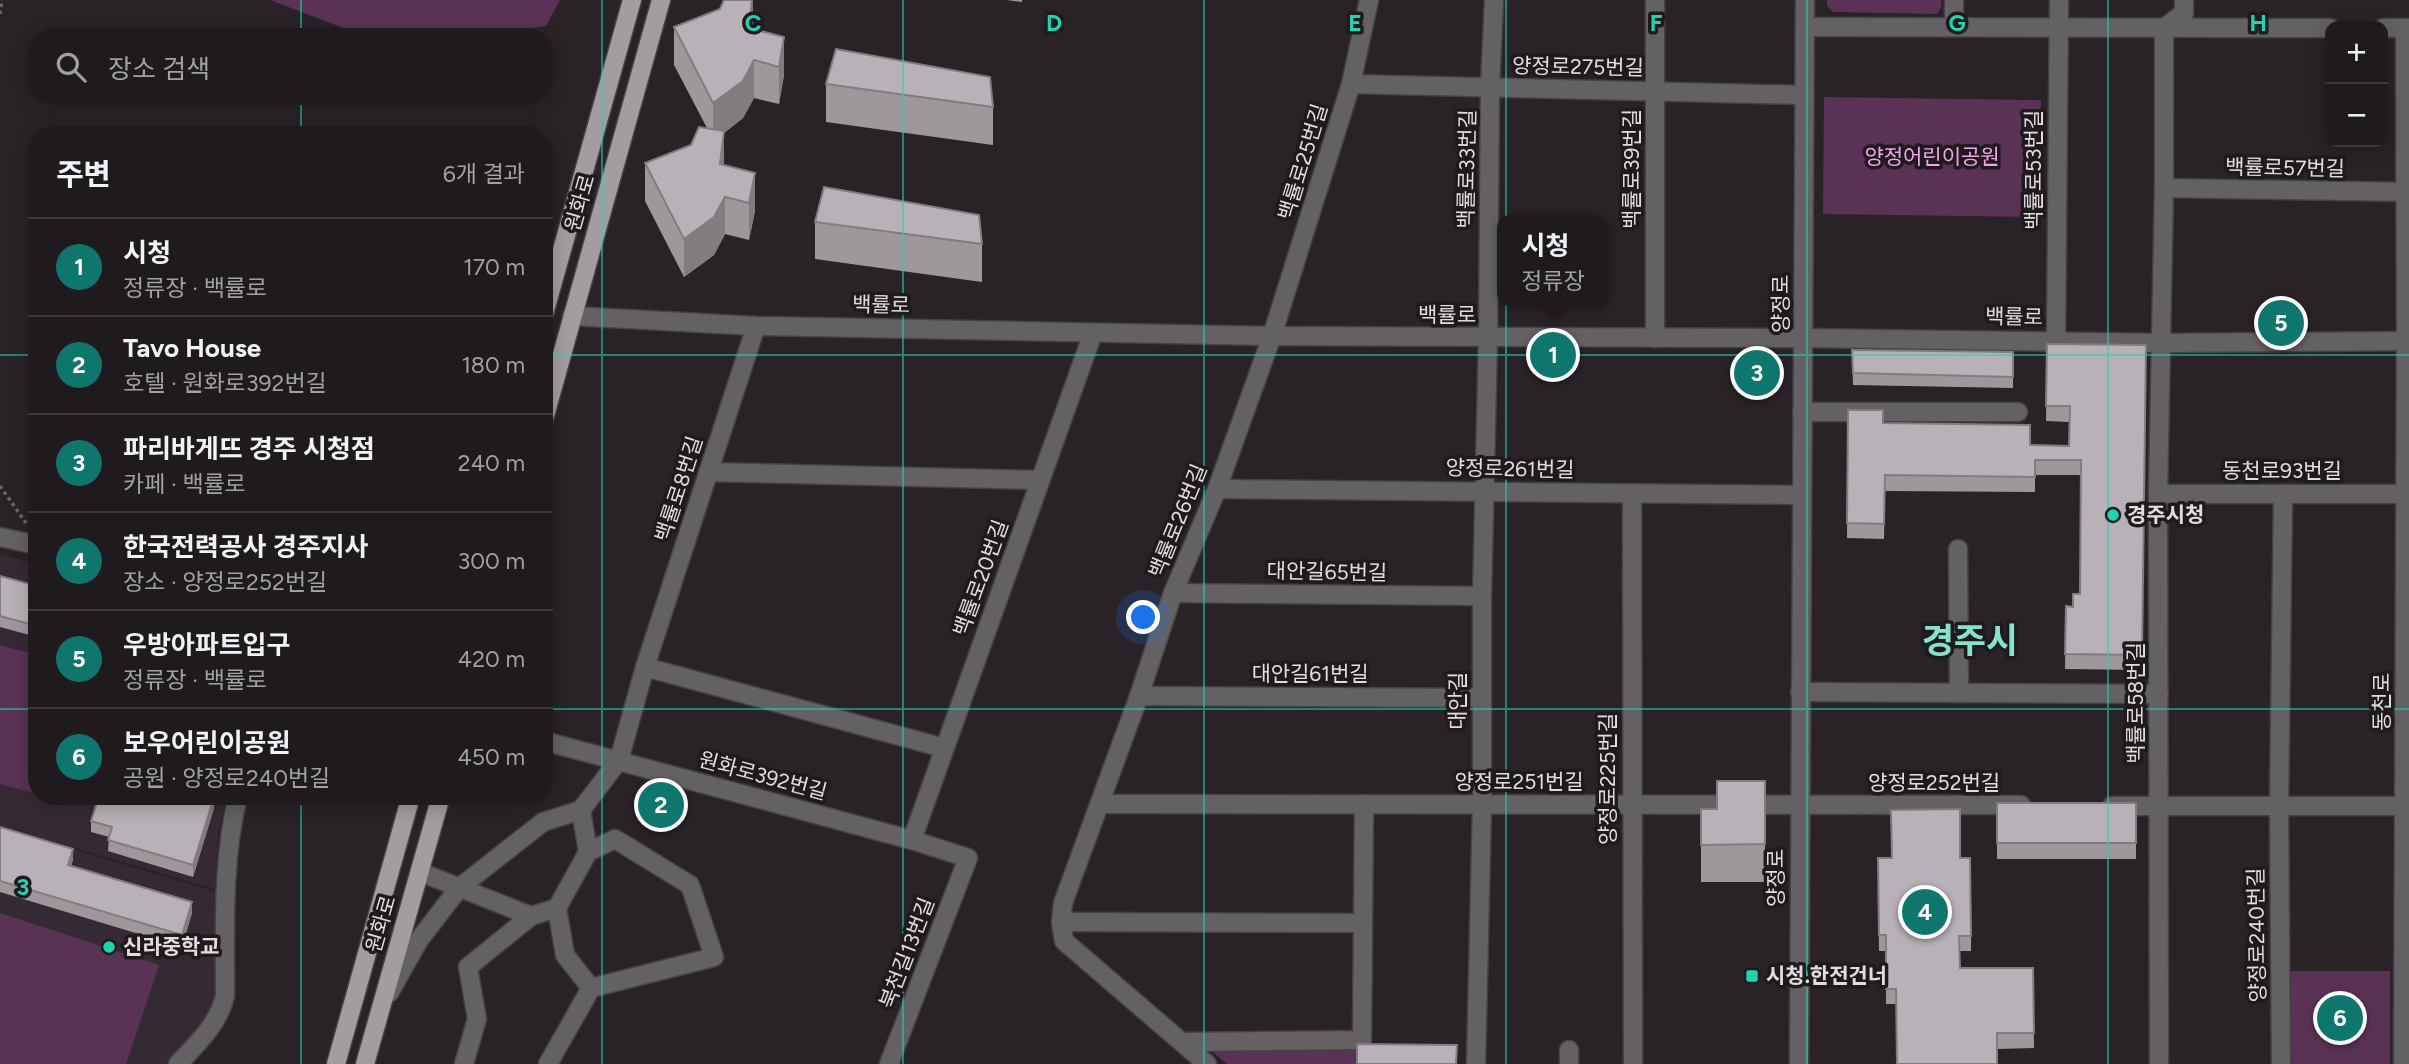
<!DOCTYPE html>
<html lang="ko">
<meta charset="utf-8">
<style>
:root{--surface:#1f1a1e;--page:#272327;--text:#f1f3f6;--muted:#a1a1a4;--line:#3c383c;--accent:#0f766e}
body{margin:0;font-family:Figtree,"Noto Sans KR",sans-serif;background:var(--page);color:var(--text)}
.controls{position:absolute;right:21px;top:21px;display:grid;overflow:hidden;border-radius:14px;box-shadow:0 4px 18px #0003}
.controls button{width:63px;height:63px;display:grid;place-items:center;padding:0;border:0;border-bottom:2px solid var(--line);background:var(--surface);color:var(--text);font:35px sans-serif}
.you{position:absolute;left:1144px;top:618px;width:24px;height:24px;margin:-18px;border:5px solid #fff;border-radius:50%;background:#1a73e8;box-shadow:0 0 0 10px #1a73e833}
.badge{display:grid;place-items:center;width:46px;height:46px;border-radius:50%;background:var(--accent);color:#fff;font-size:23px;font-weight:700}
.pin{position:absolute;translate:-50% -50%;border:4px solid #fff;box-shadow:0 2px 7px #0006}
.popup{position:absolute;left:1497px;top:215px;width:112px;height:91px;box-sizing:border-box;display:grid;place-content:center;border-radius:14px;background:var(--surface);filter:drop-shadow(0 2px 5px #0005);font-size:23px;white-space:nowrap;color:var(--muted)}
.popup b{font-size:26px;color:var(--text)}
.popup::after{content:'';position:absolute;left:50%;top:100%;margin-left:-14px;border:14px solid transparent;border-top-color:var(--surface)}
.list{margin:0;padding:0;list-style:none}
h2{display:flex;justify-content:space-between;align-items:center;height:91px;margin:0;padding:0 28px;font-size:30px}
h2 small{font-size:23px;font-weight:400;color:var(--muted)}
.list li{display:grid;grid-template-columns:46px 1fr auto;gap:21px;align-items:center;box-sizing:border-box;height:98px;padding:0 28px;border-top:2px solid var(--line)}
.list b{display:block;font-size:26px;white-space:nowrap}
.list p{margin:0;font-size:23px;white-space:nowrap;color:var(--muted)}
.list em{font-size:23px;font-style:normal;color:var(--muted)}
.icon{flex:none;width:38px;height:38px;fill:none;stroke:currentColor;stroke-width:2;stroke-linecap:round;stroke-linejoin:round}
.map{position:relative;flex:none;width:2409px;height:1064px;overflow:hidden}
.search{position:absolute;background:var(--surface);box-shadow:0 4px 18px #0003;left:28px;top:28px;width:525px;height:77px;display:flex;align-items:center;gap:18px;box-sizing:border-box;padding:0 24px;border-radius:28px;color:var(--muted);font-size:26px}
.panel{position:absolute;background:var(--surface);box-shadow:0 4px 18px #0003;left:28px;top:126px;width:525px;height:679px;border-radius:28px}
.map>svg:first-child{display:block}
.built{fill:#352a33}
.green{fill:#5a3255}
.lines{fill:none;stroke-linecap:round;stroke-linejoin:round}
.minor-casing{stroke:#464145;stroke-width:21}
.major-casing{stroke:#464145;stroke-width:21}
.path{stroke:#6a6569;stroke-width:3.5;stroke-dasharray:3.5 3.5;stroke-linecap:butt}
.minor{stroke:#646164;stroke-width:18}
.major{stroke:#a39da2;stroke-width:18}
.wall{fill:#9e989d}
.shaded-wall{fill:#817c80}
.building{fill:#b8b1b7;stroke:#817c80;stroke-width:2}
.grid{fill:none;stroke:#1fd5b0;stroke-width:2;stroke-opacity:0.55}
.poi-dot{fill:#1fd5b0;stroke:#1f1a1e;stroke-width:2.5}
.labels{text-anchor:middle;stroke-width:7;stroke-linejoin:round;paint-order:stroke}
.street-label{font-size:21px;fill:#e0dcdf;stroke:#1f1a1e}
.park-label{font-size:21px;fill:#f7a1eb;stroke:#1f1a1e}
.poi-label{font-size:21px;font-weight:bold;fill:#e0dcdf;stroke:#1f1a1e;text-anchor:start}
.town-label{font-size:35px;font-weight:bold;fill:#83e4c9;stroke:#1f1a1e}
.grid-label{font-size:23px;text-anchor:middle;font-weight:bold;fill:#1fd5b0;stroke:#1f1a1e;stroke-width:7;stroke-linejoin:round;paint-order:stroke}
</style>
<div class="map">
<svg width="2409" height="1064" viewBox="0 0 2409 1064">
<rect width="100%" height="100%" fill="#292328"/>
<g class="built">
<path d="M0,554L37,565V796H227L218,835L215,889L0,826Z"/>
<path d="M0,828L216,892L219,1001L200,1031L168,1064H0Z"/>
</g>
<g class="green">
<path d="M270,0H560L546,26L466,37H367Z"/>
<path d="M1827,0H1941V8L1937,14L1833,12L1827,6Z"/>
<path d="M1824,97L2041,100L2039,217L1823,214Z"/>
<path d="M0,645L37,655V794L0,784Z"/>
<path d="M0,913L159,965L126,1064H0Z"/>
<path d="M2289,971H2390V1064H2290Z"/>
<path d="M1200,1041L1348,1046L1357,1052V1064H1227Z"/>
</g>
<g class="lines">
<g class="minor-casing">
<g id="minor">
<path d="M1655,0V338"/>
<path d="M1805,27L2330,28"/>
<path d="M1954,27V0"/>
<path d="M2383,28H2409"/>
<path d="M1351,84L1804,95"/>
<path d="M2164,188L2409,192"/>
<path d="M572,316L756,326L1272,336L1804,338L2161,343L2409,341"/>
<path d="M2056,340L2059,0"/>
<path d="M1802,412H2018"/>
<path d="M708,472L1040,480"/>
<path d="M1217,489L1802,495"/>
<path d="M1632,493L1633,1064"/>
<path d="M2158,494H2409"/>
<path d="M0,537L37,545"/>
<path d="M1958,549L1959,693"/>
<path d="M1173,593L1482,596"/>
<path d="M645,667L944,748"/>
<path d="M1800,692L2159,694"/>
<path d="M1139,696L1481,698"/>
<path d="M544,741L912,840L968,858L889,1064"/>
<path d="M1100,804L2021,805"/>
<path d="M2112,806H2409"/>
<path d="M581,810L619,760L645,667L756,326"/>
<path d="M912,840L1093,333"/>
<path d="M588,852L615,839L690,885L714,957L591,988"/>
<path d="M420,872L531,916L557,908L588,852L581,810"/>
<path d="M1061,922L1362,923"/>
<path d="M389,993L419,940L459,888L543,822L581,810"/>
<path d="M1182,1042L1362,1040L1364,804"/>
<path d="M178,1064C197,1044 219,1023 225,996C225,929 222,861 238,796"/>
<path d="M464,1064L477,1019L468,967L531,916"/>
<path d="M548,1064L591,988L565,955L557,908"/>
<path d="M1207,1064L1064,941L1061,922L1063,903L1139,696L1173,593L1217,489L1272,336L1351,84L1369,0"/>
<path d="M1476,1064L1482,804V596L1488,338L1490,87L1494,0"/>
<path d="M1569,1064V1050"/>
<path d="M1799,1064L1805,0"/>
<path d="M2159,1064L2158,494L2164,188V28L2184,13V0"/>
<path d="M2281,1064L2279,806L2283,494"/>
<path d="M2403,1064L2406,341L2405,28"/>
</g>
</g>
<g class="major-casing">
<g id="major">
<path d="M544,314L632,0"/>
<path d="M544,419L661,0"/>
<path d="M336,1064L411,796"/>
<path d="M365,1064L441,796"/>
</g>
</g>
<g class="path">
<path d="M0,14L2,0"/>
<path d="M0,486L26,523"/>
</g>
<use href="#minor" class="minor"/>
<use href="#major" class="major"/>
</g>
<g class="wall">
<path d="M1006,0H1022V2Z"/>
<path d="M720,9L753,29L784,75L779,104L754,98L743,118L724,133V165L755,211L749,240L725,234L714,255L684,277L645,201V163L691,145L707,128L674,65V27Z"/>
<path d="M826,84L993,107V145L826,122Z"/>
<path d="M815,222L982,244V282L815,259Z"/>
<path d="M2047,344L2146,345L2142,670L2065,669L2066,606L2073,607L2080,594L2081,475H2035V492L1885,491L1884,539L1847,538L1848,410L1883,423L2030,445L2069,446V422L2046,421Z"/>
<path d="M1852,350L2013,352V388L1853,385Z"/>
<path d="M0,576L37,586V637L0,627Z"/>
<path d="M1765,781V882H1701V809H1717Z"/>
<rect x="1997" y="803" width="139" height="56"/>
<path d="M214,808L193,877L108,851L109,837L91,832V821Z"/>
<path d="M0,827L73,860L71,866L192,913L182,947L0,892Z"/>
<path d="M1878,858H1960L1971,936V951H1959L1960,968H2033L2034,1048L1997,1049L1896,1004H1886V951H1879Z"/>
</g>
<g class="shaded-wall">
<path d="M753,0V33L749,28Z"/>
<path d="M784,37V75L779,104V67Z"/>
<path d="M754,60V98L743,118L724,133V169L720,164L713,141V103Z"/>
<path d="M755,173V211L749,240V203Z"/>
<path d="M725,197V234L714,255L684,277V239Z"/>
<path d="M214,797V808L193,877V865Z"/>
<path d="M73,849V860L68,876V865Z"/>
<path d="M192,902V913L182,947V935Z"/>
</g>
<g class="building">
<path d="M724,0H752L749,28L784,37L779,67L754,60L743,81L713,103L674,27L720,9Z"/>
<path d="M836,49L990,77L993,107L826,84Z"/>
<path d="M699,127L724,131L720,164L755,173L749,203L725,197L714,217L684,239L645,163L691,145Z"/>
<path d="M824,187L979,215L982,244L815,222Z"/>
<path d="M2047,344L2146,345L2142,655L2065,654L2066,606L2073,607V594H2080L2081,460H2035V477L1885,475L1884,524L1847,523L1848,410H1883V423L2030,425V445L2069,446L2070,406H2046Z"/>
<path d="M1852,350L2013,352V377L1853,373Z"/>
<path d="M0,576L37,586V626L0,616Z"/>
<path d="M1717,781H1765V844L1701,845V809H1717Z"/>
<path d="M99,796L214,797L193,865L108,840L112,827L91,821Z"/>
<rect x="1997" y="803" width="139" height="40"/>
<path d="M1960,809V858H1970L1971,936H1959L1960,968H2033L2034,1033H1997V1064H1897L1896,989H1886V935H1879L1878,858H1892L1891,810Z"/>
<path d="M0,827L73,849L68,865L192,902L182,935L0,881Z"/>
<path d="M1357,1044L1457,1045L1456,1064H1357Z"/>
</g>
<path class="grid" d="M301,0V37M602,0V1064M903,0V1064M1204,0V1064M1506,0V1064M1807,0V1064M2108,0V1064M301,96V135M0,355H37M544,355H2409M0,709H37M544,709H2409M301,796V1064"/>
<g class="poi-dot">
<circle cx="2113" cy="515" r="7"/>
<circle cx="109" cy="947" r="7"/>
<rect x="1745" y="969" width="14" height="14" rx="3.5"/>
</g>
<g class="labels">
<g class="street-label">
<text transform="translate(1578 67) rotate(1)" y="7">양정로275번길</text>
<text transform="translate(1303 162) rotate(-73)" y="7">백률로25번길</text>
<text transform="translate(2285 168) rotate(1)" y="7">백률로57번길</text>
<text transform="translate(1467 169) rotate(-89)" y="7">백률로33번길</text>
<text transform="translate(1632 169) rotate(-90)" y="7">백률로39번길</text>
<text transform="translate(2034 170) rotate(-90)" y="7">백률로53번길</text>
<text transform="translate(580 203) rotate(-74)" y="7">원화로</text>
<text transform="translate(1781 304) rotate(-90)" y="7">양정로</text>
<text transform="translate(881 305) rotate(1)" y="7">백률로</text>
<text x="1447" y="322">백률로</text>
<text transform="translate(2014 317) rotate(1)" y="7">백률로</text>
<text transform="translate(1510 469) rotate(1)" y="7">양정로261번길</text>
<text x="2282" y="478">동천로93번길</text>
<text transform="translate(679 489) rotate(-72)" y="7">백률로8번길</text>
<text transform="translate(1178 521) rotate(-68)" y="7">백률로26번길</text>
<text transform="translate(1327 572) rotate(1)" y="7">대안길65번길</text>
<text transform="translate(981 578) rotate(-70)" y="7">백률로20번길</text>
<text x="1310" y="681">대안길61번길</text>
<text transform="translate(1458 701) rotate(-90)" y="7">대안길</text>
<text transform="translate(2382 702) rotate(-90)" y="7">동천로</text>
<text transform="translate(2136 703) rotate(-90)" y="7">백률로58번길</text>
<text transform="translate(763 776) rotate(15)" y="7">원화로392번길</text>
<text transform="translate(1608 779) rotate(-90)" y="7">양정로225번길</text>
<text x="1519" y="789">양정로251번길</text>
<text x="1934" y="790">양정로252번길</text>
<text transform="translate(1776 878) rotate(-90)" y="7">양정로</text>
<text transform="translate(381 924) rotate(-74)" y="7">원화로</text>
<text transform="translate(2257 935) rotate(-91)" y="7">양정로240번길</text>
<text transform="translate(907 953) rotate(-69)" y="7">북천길13번길</text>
</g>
<g class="park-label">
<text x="1932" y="164">양정어린이공원</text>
</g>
<g class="poi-label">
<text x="2127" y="522">경주시청</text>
<text x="123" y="954">신라중학교</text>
<text x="1766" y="983">시청.한전건너</text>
</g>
<g class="town-label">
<text x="1970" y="653">경주시</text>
</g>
</g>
<g class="grid-label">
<text x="753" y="31">C</text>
<text x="1054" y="31">D</text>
<text x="1355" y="31">E</text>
<text x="1656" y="31">F</text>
<text x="1957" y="31">G</text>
<text x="2258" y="31">H</text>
<text x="23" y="895">3</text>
</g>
</svg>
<div class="controls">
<button>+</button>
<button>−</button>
</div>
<div class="you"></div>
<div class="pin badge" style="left:1553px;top:355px">1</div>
<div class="popup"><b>시청</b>정류장</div>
<div class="pin badge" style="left:661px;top:805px">2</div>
<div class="pin badge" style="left:1757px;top:373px">3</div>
<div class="pin badge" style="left:1925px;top:912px">4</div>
<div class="pin badge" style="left:2281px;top:323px">5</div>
<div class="pin badge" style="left:2340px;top:1018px">6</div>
<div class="search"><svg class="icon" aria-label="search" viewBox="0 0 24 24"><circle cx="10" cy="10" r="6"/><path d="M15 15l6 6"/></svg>장소 검색</div>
<section class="panel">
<h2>주변<small>6개 결과</small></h2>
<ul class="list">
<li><span class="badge">1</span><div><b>시청</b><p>정류장 · 백률로</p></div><em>170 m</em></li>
<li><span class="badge">2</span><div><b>Tavo House</b><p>호텔 · 원화로392번길</p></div><em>180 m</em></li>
<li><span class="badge">3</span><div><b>파리바게뜨 경주 시청점</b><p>카페 · 백률로</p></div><em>240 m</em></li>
<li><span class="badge">4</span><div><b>한국전력공사 경주지사</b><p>장소 · 양정로252번길</p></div><em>300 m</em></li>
<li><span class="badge">5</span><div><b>우방아파트입구</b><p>정류장 · 백률로</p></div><em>420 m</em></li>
<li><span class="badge">6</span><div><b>보우어린이공원</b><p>공원 · 양정로240번길</p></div><em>450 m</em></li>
</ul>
</section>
</div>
